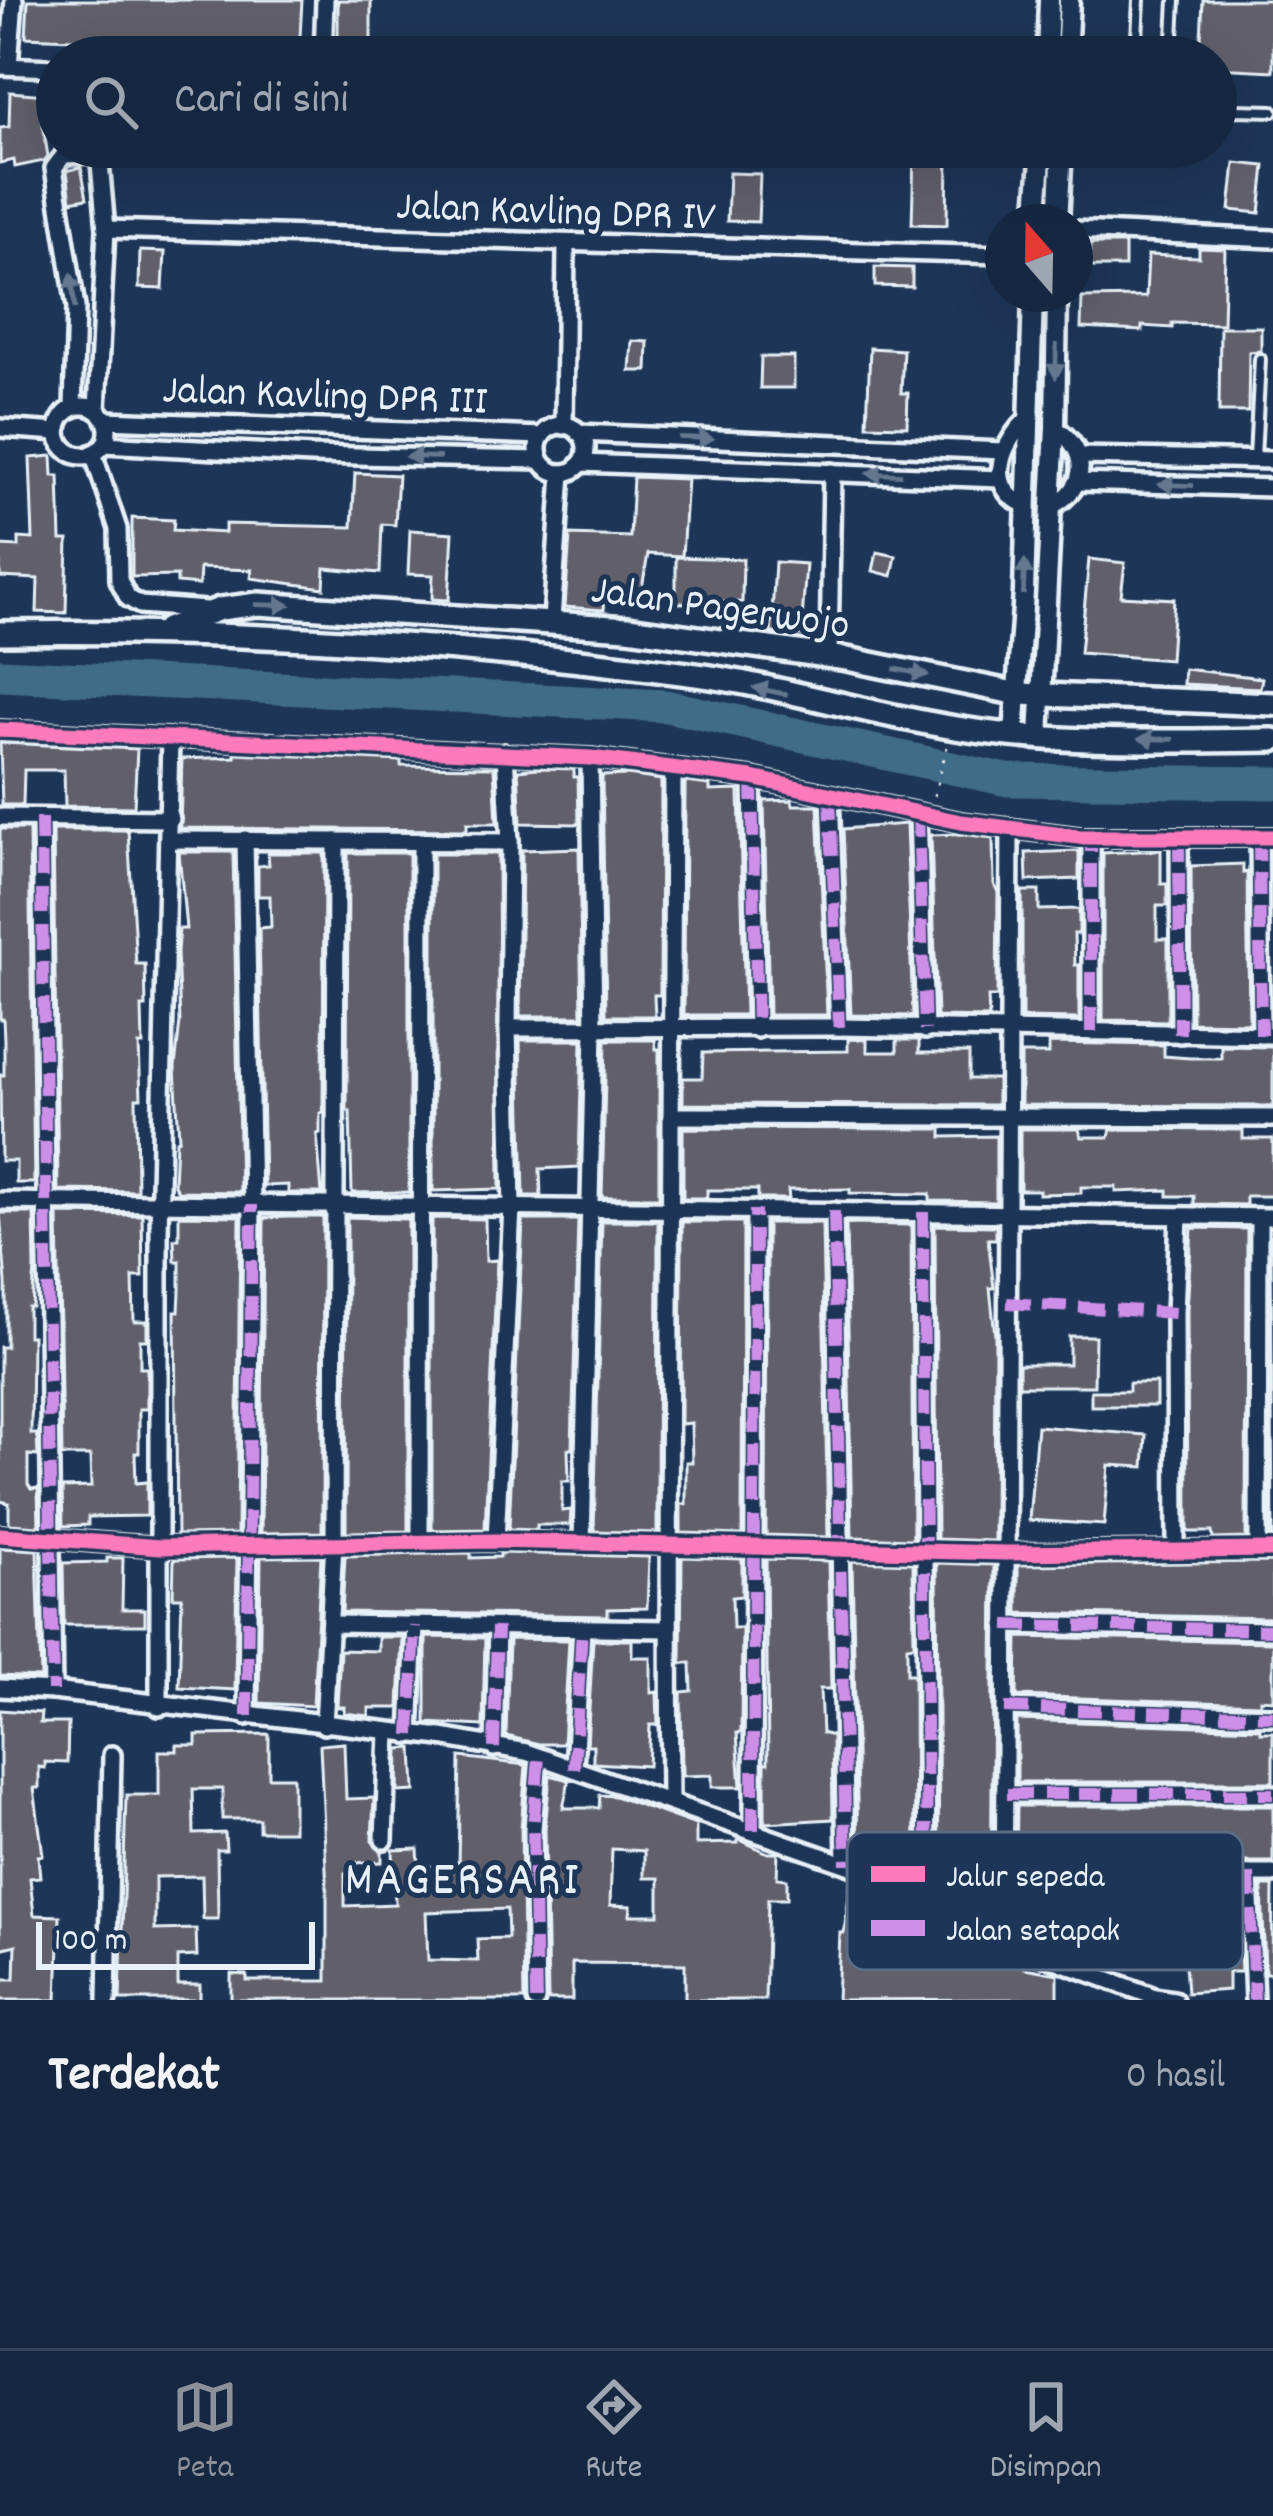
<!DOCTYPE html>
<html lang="id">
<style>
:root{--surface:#162841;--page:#1f3048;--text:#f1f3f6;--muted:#9ea6b1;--line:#35445a;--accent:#8c9099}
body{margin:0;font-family:Dekko,sans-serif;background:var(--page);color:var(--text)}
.compass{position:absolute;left:985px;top:204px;width:108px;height:108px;border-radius:50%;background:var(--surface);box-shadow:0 12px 48px #0002;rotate:340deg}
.scale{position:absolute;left:36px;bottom:30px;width:279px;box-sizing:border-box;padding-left:12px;border:6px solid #e8f1f8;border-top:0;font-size:33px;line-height:42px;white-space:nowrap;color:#e8f1f8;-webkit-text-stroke:9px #1d3557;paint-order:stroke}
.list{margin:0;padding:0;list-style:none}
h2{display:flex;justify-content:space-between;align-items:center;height:156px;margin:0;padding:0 48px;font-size:51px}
h2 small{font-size:39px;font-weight:400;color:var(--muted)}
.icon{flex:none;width:66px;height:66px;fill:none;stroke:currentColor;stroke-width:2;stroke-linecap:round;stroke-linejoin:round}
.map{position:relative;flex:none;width:1273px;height:2000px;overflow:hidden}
.search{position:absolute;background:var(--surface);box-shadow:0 12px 48px #0002;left:36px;right:36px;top:36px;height:132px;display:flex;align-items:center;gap:30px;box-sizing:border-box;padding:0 42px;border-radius:66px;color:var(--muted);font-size:45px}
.sheet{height:348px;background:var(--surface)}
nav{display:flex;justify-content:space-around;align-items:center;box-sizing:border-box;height:168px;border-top:3px solid var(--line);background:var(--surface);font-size:33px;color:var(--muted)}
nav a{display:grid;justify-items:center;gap:6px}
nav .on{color:var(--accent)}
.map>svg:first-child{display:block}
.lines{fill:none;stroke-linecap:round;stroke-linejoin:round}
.river{stroke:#416c87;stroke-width:33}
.building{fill:#605f6b;stroke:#e8f1f8;stroke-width:3;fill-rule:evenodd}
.service-casing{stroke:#e8f1f8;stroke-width:16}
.minor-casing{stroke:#e8f1f8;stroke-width:24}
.tertiary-casing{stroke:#e8f1f8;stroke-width:27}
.secondary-casing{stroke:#e8f1f8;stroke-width:30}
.path{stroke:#e8f1f8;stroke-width:3;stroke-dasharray:3 9;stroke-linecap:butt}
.service{stroke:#1d3557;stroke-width:8}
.minor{stroke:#1d3557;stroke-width:15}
.tertiary{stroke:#1d3557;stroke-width:18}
.secondary{stroke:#1d3557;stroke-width:21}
.quiet{stroke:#ce8fe9;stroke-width:12;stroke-dasharray:24 12;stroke-linecap:butt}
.cycleway-casing{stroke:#1d3557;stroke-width:22}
.cycleway{stroke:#fd7abc;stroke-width:15}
.oneway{fill:#64778f}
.labels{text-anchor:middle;stroke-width:10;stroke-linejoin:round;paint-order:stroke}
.street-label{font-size:42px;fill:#e8f1f8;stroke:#1d3557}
.quarter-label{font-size:48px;letter-spacing:3px;fill:#e8f1f8;stroke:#1d3557}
.key{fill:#1d3557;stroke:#5a6d87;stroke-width:3}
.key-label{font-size:33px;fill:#e8f1f8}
</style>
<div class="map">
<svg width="1273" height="2000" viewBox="0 0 1273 2000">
<rect width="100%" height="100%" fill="#1d3557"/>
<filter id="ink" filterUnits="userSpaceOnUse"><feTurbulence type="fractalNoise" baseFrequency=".00833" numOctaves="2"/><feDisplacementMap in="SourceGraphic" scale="24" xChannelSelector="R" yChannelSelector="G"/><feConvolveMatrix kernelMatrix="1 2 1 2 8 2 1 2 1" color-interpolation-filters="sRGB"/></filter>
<g filter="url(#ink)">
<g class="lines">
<path class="river" d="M0,675L666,706L1007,780L1273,783"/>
</g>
<g class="building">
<path d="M28,0H302L299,55L164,43L26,37Z"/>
<path d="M338,0H371V53L338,52Z"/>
<path d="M1203,0H1273V71L1216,68V57H1200Z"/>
<path d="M10,92L57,96V121L42,120L48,156L44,161L15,167L14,160L0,163V128L9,127Z"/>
<path d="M914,154H948L947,225L912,224Z"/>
<path d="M1235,163L1265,166L1260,213L1230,210Z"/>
<path d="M81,167L87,198L71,201L67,171Z"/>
<path d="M729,173L760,174L758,222L727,221Z"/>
<rect x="1090" y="244" width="35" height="23"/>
<path d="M1199,248L1225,249L1223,324L1172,323V328L1142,326V331L1081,328L1082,298L1146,297L1148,255L1199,257Z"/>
<path d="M140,251L165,252L163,289L139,288Z"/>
<path d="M875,267L912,268V287L875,286Z"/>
<path d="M1220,327H1261V351L1249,352L1248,412H1219Z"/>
<path d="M632,341L648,342L647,371H630Z"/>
<path d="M870,348L903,350L901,393H908L907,426L867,425Z"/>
<path d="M761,357H794V388H760Z"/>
<path d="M52,456L53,476H59L61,540H68L66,613L37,612L38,579L0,577V546L19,547V538L33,539L30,458Z"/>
<path d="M355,473L398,475L395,525L382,524L380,573L325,568L324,588L251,578L252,570L200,568L199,585L177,583V576L132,577V518L174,520L173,530L225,533V524L352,527Z"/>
<path d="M633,477L687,479L682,556L648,554L641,594L606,588L604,610L565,607L570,535L630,537Z"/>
<path d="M410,530L453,533L449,600L432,599L433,575L408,574Z"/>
<path d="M877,552L896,556L892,576L873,571Z"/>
<path d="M676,557L743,559L742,602L676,603Z"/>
<path d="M1089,559L1125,563L1121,596L1174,599L1170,660L1080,653Z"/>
<path d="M775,562L806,564L801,635L771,633Z"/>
<path d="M1184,669L1262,678L1260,688L1183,684Z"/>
<path d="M0,743L137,749L134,807L65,806L64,770H24L23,805H2Z"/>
<path d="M235,753L401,761V766L494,767L497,823H467V830L180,828L182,759L235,757Z"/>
<path d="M538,768L574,769V777H578L579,824L521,823L518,770Z"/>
<path d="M627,775L661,780L660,995H654L655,1016H606L602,776Z"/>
<path d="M685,782L710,785V791L739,790L745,1015H684Z"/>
<path d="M792,800L793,805H818L827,1015H769L764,801Z"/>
<path d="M906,824L913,1016L851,1015L843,829Z"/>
<path d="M0,829H29L34,1183H16V1161H1L0,1075H4V1040L3,1019H0Z"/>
<path d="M53,830H128L136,964H145L146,1007H142L143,1045H139L141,1098H136L137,1191L58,1190Z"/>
<path d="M961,834L993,838L994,884L998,892L997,997H988L989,1018L937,1017L931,835Z"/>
<path d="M579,848L582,1016H520L522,850Z"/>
<path d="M1161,850V884H1167V906H1157V939H1168V1021L1103,1020V853Z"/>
<path d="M1079,851V879L1027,881L1026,853Z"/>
<path d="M179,852H233L240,1192L178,1191L174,1185L176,1140L179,1139L175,1067L180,1022L177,951L179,929H186Z"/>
<path d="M268,853H324L323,1112L320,1113V1133L317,1134L322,1193H288V1185L264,1186L259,928L271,927L270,896H258V866L269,865Z"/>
<path d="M348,853H409V1192L352,1193L350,1111H347Z"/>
<path d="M433,854H498L500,1189L433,1191Z"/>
<path d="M1243,864V873L1247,872L1249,1023L1192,1022L1191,866Z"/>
<path d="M1022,891H1039V910L1079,909V934H1074L1075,965H1079V1019L1022,1018Z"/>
<path d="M848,1039L867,1040V1052H897V1040H919V1053H969V1079H997V1105L683,1104V1078H702L703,1053L848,1051Z"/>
<path d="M520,1040H582L579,1167L540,1169L541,1196H524Z"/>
<path d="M606,1040H655L656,1049H659V1197H602Z"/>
<path d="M1049,1043L1164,1045V1056L1190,1058H1221V1046L1273,1047V1106L1021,1105V1054H1049Z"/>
<path d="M683,1128L942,1129V1137L996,1136V1202L930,1201V1194L850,1193V1189L788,1190L789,1199H758V1190H707V1198H683Z"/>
<path d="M1020,1129H1079L1081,1137H1109L1111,1129L1243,1130V1139H1273V1196H1246V1205L1194,1204V1196H1168V1190L1116,1192V1187H1081V1193L1039,1194V1190H1020Z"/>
<path d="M0,1213H34L35,1268L32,1307H28V1336H32L31,1434H37L38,1456L28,1455V1484L31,1489L38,1488L39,1526L9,1524V1503L0,1501V1347H6V1283Z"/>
<path d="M58,1214L142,1215L143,1277H133L134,1321H147V1340H140V1368H147V1409H139V1453H135L136,1483L147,1482V1516L88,1517V1525L63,1526L62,1488L91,1487L90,1456H62Z"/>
<path d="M179,1215L240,1216L237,1534L177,1535L175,1311H179L180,1291V1261H175L174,1239H179Z"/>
<path d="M289,1217H323L322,1532L261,1533L264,1218Z"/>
<path d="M347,1217L408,1219V1531L346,1532Z"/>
<path d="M432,1218L485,1219L486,1261L497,1260L485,1529L432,1530Z"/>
<path d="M523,1220H578L572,1449H568L569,1481H562V1511L571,1510L570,1525H537V1530L509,1529Z"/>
<path d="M602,1221H658L657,1533L594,1531Z"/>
<path d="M682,1222H743L742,1535L681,1533V1504H686V1462H692L691,1423L681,1424Z"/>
<path d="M767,1223H822L828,1537L766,1535Z"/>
<path d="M846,1224L911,1225L913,1539L852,1537Z"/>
<path d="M935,1225L996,1226V1239H988L994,1288H990L995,1335L994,1541L937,1539Z"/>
<path d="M1192,1228L1247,1229L1246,1538L1213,1539L1212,1532H1188L1187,1311Z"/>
<path d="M1271,1234L1273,1538H1270Z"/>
<path d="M1069,1336H1095L1094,1386H1019V1364H1069Z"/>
<path d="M1129,1383H1156V1406H1091V1391H1129Z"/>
<path d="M1037,1426L1146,1435L1144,1467L1109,1465L1104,1525L1029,1520Z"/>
<path d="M0,1548L37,1550L41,1678L0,1676Z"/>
<path d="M471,1553V1558L500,1557V1553L649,1557L647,1608L608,1609V1616L342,1612L345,1556Z"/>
<path d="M321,1556L313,1706L259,1703L261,1557Z"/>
<path d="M682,1557L742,1559V1596L732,1597L733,1628H742L741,1733H737L741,1787H712V1775L682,1776L681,1692L692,1691L691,1663H681Z"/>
<path d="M107,1558H123L122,1609H145V1625H64L63,1563L107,1562Z"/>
<path d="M237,1558L235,1690L179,1687L182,1597H173L174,1559Z"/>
<path d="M766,1559L828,1561L831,1689H820L822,1733L832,1736L833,1819L765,1823V1763H768Z"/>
<path d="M852,1561L913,1563L914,1645L907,1646V1674H914L915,1876L889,1867V1862L861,1857L858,1848Z"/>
<path d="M1273,1562V1618L1018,1613V1565Z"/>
<path d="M937,1563L994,1565L991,1899L954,1895L939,1886Z"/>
<path d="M378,1637H402L399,1708H369V1716L344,1713V1707H337L340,1650L378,1651Z"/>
<path d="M426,1637L485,1638L483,1726L426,1723Z"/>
<path d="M1018,1637L1273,1642V1700L1260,1699V1704L1017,1696Z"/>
<path d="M509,1639L569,1640L563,1744H539L506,1736Z"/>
<path d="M593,1640H632V1657H651V1693L657,1692L658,1725H650L648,1766L593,1763V1745H587Z"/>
<path d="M0,1710L41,1713L40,1723H68L67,1763L45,1762V1768L39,1767V1788H34L43,1855L38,1856L40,1877L30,1878L34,1915L60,1916L57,2000H0V1979H15L16,1945L0,1949Z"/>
<path d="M1017,1720L1260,1728V1732H1273V1782H1017Z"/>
<path d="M269,1734V1777H293V1831H259V1819H222V1789H193L194,1834L225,1833L226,1850H217L218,1919H203L202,1876L155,1877V1930L196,1929L197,1956L178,1957V1985H200V2000H120L126,1795H159V1751H177V1745H196V1735Z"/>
<path d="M344,1743L346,1799L374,1798L372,1841L382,1852V1862L349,1863L350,1873H345V1906L395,1904L393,1850L418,1849L419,1866L458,1867L460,1757L526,1765L521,1829L524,2000H231V1974L247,1975V1981H327V1890L320,1745ZM507,1909L508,1938L477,1939L478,1961L428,1960L426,1912Z"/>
<path d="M413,1748L415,1791L398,1792L399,1749Z"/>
<path d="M550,1775L569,1780L563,1808H599L600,1795L615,1796L696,1825V1844L738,1843V1839L768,1853H778L777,1878L787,1879V1899H768L765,2000H685V1964L572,1963V2000H548L545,1829ZM612,1849L644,1851V1878H659V1915H630L631,1906L610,1905Z"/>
<path d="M1017,1806H1273V1862H1016Z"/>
<path d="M1176,1886H1237L1241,1972H1228V1990L1187,1993L1184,1949L1188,1903H1176Z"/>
<path d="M1262,1886H1273L1272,1973H1265Z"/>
<path d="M850,1887L888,1892L922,1904L932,1910V1929L968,1935V1938L988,1945L987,1949L1026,1962L1025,1968L1058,1974V1999L837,2000L840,1933H844Z"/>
</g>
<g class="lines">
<g class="service-casing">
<g id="service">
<path d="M1136,57L1139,0"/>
<path d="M1172,57L1175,0"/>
<path d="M1216,115L1236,110L1273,111"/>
<path d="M1255,458L1260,359"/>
</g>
</g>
<g class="minor-casing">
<g id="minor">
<path d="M323,57L325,0"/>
<path d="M0,66L57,68"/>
<path d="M9,66L14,0"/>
<path d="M106,229L1003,255"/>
<path d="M1075,230L1273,239"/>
<circle cx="83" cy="431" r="25"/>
<path d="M73,408L76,307L54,168L64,155L88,154L98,157L100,163L106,229L97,410"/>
<path d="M105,420L542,436"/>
<circle cx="562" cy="449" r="24"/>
<path d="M564,426L566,245"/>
<path d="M0,428L58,432"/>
<path d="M579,433L1003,451"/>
<path d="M104,444L312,455L540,460"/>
<path d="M93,453L118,529L119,580L128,598L140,605L206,610"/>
<path d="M1080,456L1273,460"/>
<path d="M581,463L1001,479"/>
<path d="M1078,482L1273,488"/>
<path d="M1026,505C982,489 1003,439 1030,417"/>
<path d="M1052,506C1089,488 1089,449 1055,428"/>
<path d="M552,620L562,473"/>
<path d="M829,656L832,472"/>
<path d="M0,730L590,758L752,778L961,822L1079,837H1273"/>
<path d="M752,778L757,1029"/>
<path d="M830,795L839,1027"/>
<path d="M918,813L925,1030"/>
<path d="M0,817L171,819"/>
<path d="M41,818L53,1691"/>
<path d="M1179,837L1180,1034"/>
<path d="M1259,837L1261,1035"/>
<path d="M245,839L252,1205L247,1716"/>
<path d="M170,840L510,842"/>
<path d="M508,1028L839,1027L1273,1035"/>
<path d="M1091,1032V837"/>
<path d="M671,1116L1273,1118"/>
<path d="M0,1201L1273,1217"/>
<path d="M834,1211L846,1864"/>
<path d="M923,1212L927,1893"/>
<path d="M0,1535L160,1547L496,1541L1006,1553L1273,1550"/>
<path d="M496,1541L512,1207L508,1028L510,842L505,753"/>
<path d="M420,1542L421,841"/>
<path d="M582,1544L594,1029L590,758"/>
<path d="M1258,1550L1259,1217"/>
<path d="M1176,1551L1175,1313L1179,1216"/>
<path d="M332,1624L668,1629"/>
<path d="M1005,1625L1273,1630"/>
<path d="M0,1688L53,1691L441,1737L526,1752L927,1893L1004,1941L1155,1997L1174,2000"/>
<path d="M159,1707V1233L170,739"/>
<path d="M1005,1708L1273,1716"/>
<path d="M324,1725L334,1543L336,841"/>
<path d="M410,1735L415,1626"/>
<path d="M494,1748L497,1627"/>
<path d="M574,1769L582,1628"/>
<path d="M1007,1794H1273"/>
<path d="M670,1801C667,1457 672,1112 673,768"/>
<path d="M753,1830L755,1210"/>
<path d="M384,1840L388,1732"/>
<path d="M1005,1874H1273"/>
<path d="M1249,1874L1254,2000"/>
<path d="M1004,1941L1010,828"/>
<path d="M107,2000L112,1755"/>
<path d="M536,2000L533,1829L539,1757"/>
</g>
</g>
<g class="tertiary-casing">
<g id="tertiary">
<path d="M1047,57L1049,0"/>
<path d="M1066,57L1069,0"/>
<path d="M1036,222L1042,147"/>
<path d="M1058,222L1062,147"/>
<path d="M1014,735L1024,592L1033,294"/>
<path d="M1039,737L1055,428L1057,294"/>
</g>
</g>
<g class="secondary-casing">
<g id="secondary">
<path d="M167,629L220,609L258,604L628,628L847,659L1019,694L1273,704"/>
<path d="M0,633C230,630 460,644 689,674C778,685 866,714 956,728C1059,745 1169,741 1273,740"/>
</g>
</g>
<path class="path" d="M934,796L947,747"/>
<use href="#service" class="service"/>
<use href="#minor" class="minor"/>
<use href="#tertiary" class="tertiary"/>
<use href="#secondary" class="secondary"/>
<g class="quiet">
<path d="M752,778L757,1029"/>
<path d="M830,795L839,1027"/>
<path d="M918,813L925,1030"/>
<path d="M41,818L53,1691"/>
<path d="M1179,837L1180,1034"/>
<path d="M1259,837L1261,1035"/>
<path d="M1091,1032V837"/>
<path d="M834,1211L846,1864"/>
<path d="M923,1212L927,1893"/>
<path d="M1007,1303L1175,1313"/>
<path d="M1005,1625L1273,1630"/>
<path d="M1005,1708L1273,1716"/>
<path d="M247,1716L252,1205"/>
<path d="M410,1735L415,1626"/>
<path d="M494,1748L497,1627"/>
<path d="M574,1769L582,1628"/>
<path d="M1007,1794H1273"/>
<path d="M753,1830L755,1210"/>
<path d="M1249,1874L1254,2000"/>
<path d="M536,2000L533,1829L539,1757"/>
</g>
<g class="cycleway-casing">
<g id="cycleway">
<path d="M0,730L590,758L752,778L961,822L1079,837H1273"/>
<path d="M0,1535L160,1547L496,1541L1006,1553L1273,1550"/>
</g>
</g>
<use href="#cycleway" class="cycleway"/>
</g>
<defs><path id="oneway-solid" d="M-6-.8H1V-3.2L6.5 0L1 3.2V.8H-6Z" transform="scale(3)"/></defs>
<g class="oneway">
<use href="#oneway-solid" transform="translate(73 291) rotate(-96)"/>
<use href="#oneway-solid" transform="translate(1056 361) rotate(91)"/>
<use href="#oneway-solid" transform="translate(696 438) rotate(2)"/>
<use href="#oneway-solid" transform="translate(423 457) rotate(-179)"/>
<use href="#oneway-solid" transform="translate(884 474) rotate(-178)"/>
<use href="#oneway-solid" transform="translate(1176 485) rotate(-178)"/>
<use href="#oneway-solid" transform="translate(1024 577) rotate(-88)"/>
<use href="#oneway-solid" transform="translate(273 605) rotate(1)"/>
<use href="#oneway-solid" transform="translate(911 672) rotate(11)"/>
<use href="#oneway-solid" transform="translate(770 691) rotate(-168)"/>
<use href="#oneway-solid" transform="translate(1156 739) rotate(-179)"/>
</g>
</g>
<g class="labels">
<g class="street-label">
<text transform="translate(556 208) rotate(2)" y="15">Jalan Kavling DPR IV</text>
<text transform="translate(325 392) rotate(2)" y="15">Jalan Kavling DPR III</text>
<text transform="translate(721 604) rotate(8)" y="15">Jalan Pagerwojo</text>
</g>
<g class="quarter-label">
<text x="463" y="1893">MAGERSARI</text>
</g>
</g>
<rect x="847" y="1832" width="396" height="138" rx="18" class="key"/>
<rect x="871" y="1866" width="54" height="16" fill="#fd7abc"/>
<rect x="871" y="1920" width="54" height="16" fill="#ce8fe9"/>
<g class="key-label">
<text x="946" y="1886">Jalur sepeda</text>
<text x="946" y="1940">Jalan setapak</text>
</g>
</svg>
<svg class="compass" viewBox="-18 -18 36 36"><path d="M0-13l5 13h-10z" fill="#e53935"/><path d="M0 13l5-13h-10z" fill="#9ea6b1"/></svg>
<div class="scale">100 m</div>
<div class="search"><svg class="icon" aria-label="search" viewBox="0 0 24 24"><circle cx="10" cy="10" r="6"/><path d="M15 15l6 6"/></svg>Cari di sini</div>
</div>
<section class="sheet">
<h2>Terdekat<small>0 hasil</small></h2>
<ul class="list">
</ul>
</section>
<nav>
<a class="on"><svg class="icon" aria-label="map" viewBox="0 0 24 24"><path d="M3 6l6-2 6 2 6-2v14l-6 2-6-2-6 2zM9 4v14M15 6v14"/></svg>Peta</a>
<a><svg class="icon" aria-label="directions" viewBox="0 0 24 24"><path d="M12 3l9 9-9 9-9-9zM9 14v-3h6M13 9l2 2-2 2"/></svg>Rute</a>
<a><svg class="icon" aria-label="saved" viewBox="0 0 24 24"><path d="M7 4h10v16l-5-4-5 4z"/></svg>Disimpan</a>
</nav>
